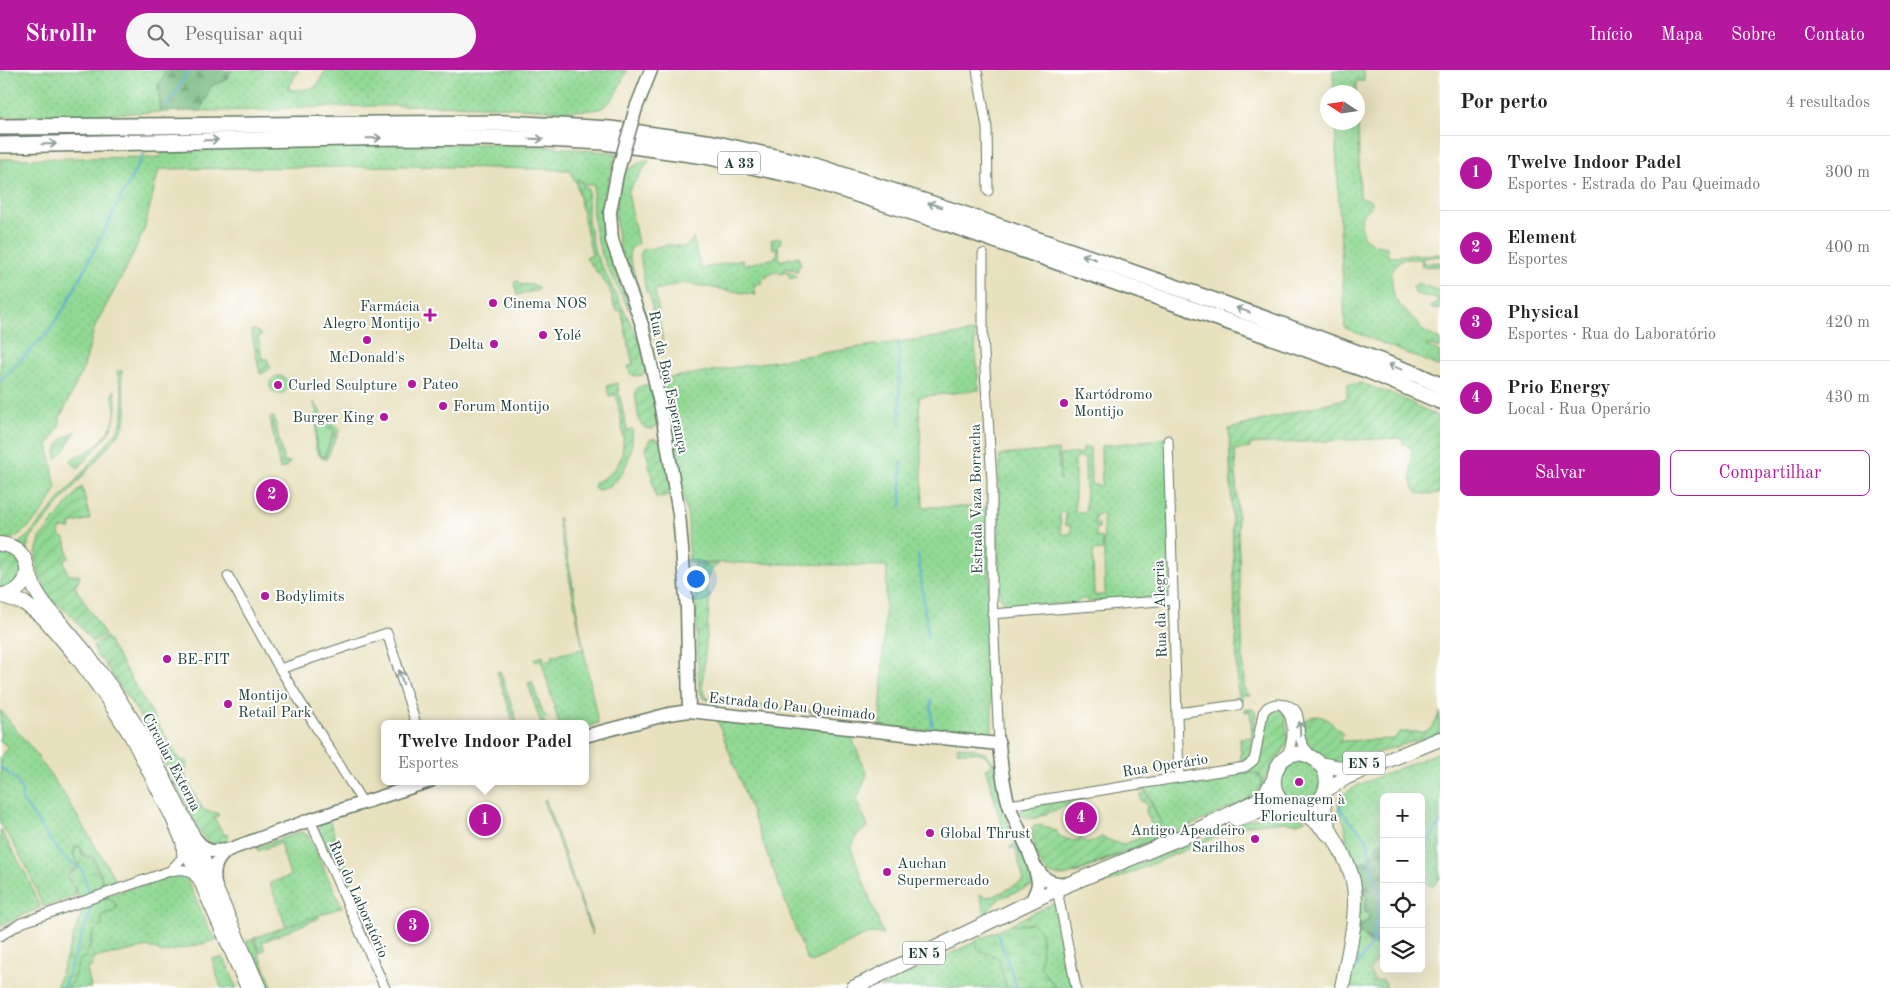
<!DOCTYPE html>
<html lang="pt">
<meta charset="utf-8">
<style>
:root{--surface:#fff;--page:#f6f6f6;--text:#222;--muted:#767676;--line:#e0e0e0;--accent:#b5179e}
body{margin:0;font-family:"Old Standard TT",serif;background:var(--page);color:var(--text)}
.controls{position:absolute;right:15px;bottom:15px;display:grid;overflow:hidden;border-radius:8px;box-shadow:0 5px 20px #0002}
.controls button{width:45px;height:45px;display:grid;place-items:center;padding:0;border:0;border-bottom:1px solid var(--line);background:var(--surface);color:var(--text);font:25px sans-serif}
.compass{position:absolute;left:1320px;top:15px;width:45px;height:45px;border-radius:50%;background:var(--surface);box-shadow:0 5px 20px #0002;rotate:282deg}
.you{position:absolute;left:695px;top:508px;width:18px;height:18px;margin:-12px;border:4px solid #fff;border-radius:50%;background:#1a73e8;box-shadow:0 0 0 8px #1a73e833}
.badge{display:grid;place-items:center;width:32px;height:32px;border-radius:50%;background:var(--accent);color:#fff;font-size:16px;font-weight:700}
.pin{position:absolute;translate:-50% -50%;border:2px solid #fff;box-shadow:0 1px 5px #0006}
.popup{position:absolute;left:381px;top:650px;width:208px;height:65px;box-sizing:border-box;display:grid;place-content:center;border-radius:8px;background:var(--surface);filter:drop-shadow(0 1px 4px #0005);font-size:16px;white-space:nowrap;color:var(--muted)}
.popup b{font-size:19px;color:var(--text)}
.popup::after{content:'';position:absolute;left:50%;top:100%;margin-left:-10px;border:10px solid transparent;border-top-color:var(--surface)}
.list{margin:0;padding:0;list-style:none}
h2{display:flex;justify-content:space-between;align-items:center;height:65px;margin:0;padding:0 20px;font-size:21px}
h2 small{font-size:16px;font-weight:400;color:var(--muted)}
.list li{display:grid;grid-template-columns:32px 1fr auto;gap:15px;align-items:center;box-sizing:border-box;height:75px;padding:0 20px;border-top:1px solid var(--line)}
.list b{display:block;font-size:19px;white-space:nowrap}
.list p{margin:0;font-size:16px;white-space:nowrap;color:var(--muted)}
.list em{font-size:16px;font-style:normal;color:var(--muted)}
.actions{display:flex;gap:10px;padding:15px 20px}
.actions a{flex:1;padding:11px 0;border:1px solid var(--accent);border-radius:8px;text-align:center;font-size:18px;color:var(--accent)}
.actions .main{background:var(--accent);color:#fff}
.icon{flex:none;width:28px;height:28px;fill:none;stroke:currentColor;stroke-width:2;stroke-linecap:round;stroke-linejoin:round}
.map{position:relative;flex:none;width:1440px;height:918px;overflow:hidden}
header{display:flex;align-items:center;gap:30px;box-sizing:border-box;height:70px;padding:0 25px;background:var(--accent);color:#fff}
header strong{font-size:24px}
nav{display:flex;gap:28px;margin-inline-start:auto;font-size:18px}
.search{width:350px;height:45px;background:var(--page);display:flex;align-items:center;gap:12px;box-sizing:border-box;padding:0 18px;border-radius:28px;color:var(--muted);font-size:19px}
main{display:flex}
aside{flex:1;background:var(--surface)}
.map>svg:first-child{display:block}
.grass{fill:url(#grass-dots);stroke:#588b64;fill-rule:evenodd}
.forest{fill:url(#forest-firs);stroke:#4a7b59}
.wetland{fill:url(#wetland-marsh);stroke:#588b64}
.park{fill:#92d994;stroke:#588b64}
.garden{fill:url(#garden-furrows);stroke:#588b64;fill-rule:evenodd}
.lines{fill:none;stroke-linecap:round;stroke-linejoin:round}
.stream{stroke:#5aadd5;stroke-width:2}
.street-casing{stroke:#657664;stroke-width:11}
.secondary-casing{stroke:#657664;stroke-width:15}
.primary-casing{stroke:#657664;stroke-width:16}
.highway-casing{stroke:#657664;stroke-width:18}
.street{stroke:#fff;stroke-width:9}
.secondary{stroke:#fff;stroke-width:12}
.primary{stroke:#fff;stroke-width:14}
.highway{stroke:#fff;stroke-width:15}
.secondary-bridge-casing{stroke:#657664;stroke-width:15;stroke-linecap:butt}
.secondary-bridge{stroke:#fff;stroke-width:12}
.oneway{stroke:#8f9e9a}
.poi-dot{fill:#b5179e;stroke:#fff;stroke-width:2}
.labels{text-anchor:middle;stroke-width:4;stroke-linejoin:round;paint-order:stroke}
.shield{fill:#fff;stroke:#627771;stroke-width:1}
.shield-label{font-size:14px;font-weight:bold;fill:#1f3d34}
.poi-label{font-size:15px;fill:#1f3d34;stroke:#fff;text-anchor:start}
.street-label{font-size:15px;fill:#1f3d34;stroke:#fff}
</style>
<header>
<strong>Strollr</strong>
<div class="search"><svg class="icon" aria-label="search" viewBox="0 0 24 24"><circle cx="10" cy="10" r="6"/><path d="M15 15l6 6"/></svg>Pesquisar aqui</div>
<nav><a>Início</a><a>Mapa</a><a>Sobre</a><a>Contato</a></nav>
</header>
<main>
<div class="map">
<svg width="1440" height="918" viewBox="0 0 1440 918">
<defs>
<pattern id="grass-dots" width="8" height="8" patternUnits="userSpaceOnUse" patternTransform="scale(1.25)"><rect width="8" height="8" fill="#92d994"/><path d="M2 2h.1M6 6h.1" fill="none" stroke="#7dbb80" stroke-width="1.8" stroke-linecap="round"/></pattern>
<pattern id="forest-firs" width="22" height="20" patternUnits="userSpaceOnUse" patternTransform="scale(1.25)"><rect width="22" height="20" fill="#75b97e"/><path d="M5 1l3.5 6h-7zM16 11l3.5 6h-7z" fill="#5f9868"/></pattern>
<pattern id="wetland-marsh" width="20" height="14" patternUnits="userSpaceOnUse" patternTransform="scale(1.25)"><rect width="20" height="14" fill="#92d994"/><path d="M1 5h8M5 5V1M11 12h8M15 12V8" fill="none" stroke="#7dbb80"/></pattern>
<pattern id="garden-furrows" width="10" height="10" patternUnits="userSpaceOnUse" patternTransform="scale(1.25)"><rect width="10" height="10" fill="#92d994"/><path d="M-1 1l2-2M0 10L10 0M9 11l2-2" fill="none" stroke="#7dbb80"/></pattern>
</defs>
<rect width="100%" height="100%" fill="#fff"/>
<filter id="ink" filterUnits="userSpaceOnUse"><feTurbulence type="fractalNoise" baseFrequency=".02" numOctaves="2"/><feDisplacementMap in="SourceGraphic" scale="10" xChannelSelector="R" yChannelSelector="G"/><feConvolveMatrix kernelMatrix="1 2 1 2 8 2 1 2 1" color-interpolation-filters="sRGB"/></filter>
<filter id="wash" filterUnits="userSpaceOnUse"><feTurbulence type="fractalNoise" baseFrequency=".0096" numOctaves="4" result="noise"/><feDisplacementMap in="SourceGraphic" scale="20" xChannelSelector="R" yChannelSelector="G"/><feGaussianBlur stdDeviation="1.12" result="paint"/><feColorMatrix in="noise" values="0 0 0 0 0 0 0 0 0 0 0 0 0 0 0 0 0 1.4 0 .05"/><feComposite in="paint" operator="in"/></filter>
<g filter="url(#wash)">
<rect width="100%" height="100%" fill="#e8e1be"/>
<g class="grass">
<path d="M0,0H167L158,15L161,42L0,47Z"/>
<path d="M231,0H298L288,19L297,20L315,18L326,0H627C621,12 615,31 602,38C586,45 505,36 482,36C415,34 348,37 281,38L280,40L200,41L211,16L226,10Z"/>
<path d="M1333,0H1364V11H1356V22H1334Z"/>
<path d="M1358,51L1360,127L1371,131V137C1358,145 1361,154 1363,167L1375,175L1387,177L1388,186L1440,184V186L1422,188L1424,194L1440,192V196L1422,197L1421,189H1403L1398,192L1391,203L1393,221L1395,229L1403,239L1416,251L1422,260L1440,270V278L1428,274L1426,275L1440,282V297L1345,258L1335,53Z"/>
<path d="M483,74L544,76L617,83C612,100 605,118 603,135C600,171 617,204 629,236V240C607,198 587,165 594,115H587L579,109L574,111L571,100L412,96L159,99L144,160L126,199L95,256L84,297L60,348V355L48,375L56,418C52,433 27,463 12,468C8,470 4,469 0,470V89L161,87L163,77Z"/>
<path d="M644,90L649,91L628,122L638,174L631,178L629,185L651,261L619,176L615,143L621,109L624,102Z"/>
<path d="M780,167L781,171L778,176L780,191L798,186L801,195L797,196L798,201H795L792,196V200L785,198L783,200L793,203L797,207L790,209L787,202L780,204L779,202L767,204L768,207L761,209L762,213L754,215L756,225L683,213L655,220L663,272L651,234L650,224L646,222L640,184L643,180C651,179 659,176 667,175C675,174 679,178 687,176L693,168L701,199L742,189L744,195L775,188V186L778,184L777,178L773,179L771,170Z"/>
<path d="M1418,213L1440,221V240L1430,237L1438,232L1437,229L1416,224L1413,217Z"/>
<path d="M974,262L979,320L919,327L923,437H988L992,660L984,667L880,656L887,496L689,492L688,450L662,309L860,277Z"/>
<path d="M1168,368L1171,521L1167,526L1089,532L1084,529L1079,530L1077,533L1011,537L1005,535L1000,526L998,464L1001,459L998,457L1000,385L1058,380L1060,411V385L1083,383V378L1090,377L1091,415H1102L1101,376ZM1075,388H1085L1086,442H1075ZM1060,442H1066L1065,455L1071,456V464H1061ZM1095,445H1103L1105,525H1094L1093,481L1103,480L1102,468L1096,467V459L1099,458V454H1095Z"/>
<path d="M558,448L560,449L559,456L566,479L577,536L579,556L598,653L585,658V654H559L542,592L540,590L536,592L534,589L543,586L544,591L552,590V586L583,579Z"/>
<path d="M500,601L518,654H514L497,602Z"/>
<path d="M532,612L543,643L548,648L546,647L543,650L545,654H541L528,613Z"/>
<path d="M0,640L33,680L64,724L115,809L102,818C104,804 97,800 94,787L83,784L80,776H75L73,785L78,794L75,799L70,801L67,807L71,815L74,816L75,826L43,837L29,802L12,771L0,754V687L2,686L8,679L4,673L0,672Z"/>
<path d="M717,649L852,662L853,671L867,705L857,729L868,757L857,765L851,778L883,864L869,863L812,892L807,890Z"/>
<path d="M958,676C974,679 987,679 995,695L1004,740L1012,763L1005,767L986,699L992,696C985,678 972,684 957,681Z"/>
<path d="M1440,682V809L1432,817L1424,811L1421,816V797L1424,790V783L1421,782V727H1384V771C1375,772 1376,781 1370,786L1372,797L1366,790L1357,796L1356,800L1366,828L1364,838L1365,842L1369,844V849L1358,857V863L1364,866L1369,874H1371V870L1373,872L1376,871L1374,875L1375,876L1384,872V881L1370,900L1374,911L1383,910L1386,914V918H1346L1356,796L1353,782L1346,771L1345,755L1339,743L1338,728L1358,715Z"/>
<circle cx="1300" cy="712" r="21"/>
<path d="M1253,702L1261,707L1260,719L1242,733L1167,766L1073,804L1166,764L1146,720L1139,722L1142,717L1204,705Z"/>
<path d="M1274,744L1292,745L1306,750L1298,753L1274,752L1242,756L1107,813L1063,826L1062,822L1085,814L1110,807L1119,802L1121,805L1125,803L1123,800L1131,796L1224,761L1243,751Z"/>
<path d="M0,759L26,804L40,838L20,846L0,857Z"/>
<path d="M301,762L308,765L342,837L286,857L270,813L290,806L280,773L258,781L257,777Z"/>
<path d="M1017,772C1021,783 1034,806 1032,816L1000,828L985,844L980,824L985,827L994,826L1024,811L1015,777L1010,779V777Z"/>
<path d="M178,803H184L210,861L217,870L163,883L149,877L92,888L93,896L87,899L91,918H67L74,907L79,891L90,879L93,862L102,845L115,840L117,835L93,833L92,831Z"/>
<path d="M1054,833L1057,834L1073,918H880Z"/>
<path d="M253,869L273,918H267L246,872Z"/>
<path d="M224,888L237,918H221L212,889Z"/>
</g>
<g class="forest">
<path d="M167,0H231L226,10L211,16L200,41L161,42L158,15Z"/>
<path d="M1380,772H1384V871L1375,875L1376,869L1374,871L1371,869L1370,873L1365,866L1359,863V857L1369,850L1370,844L1366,842L1365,838L1367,829L1356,800L1357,797L1367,790L1372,796L1370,787L1376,782V776Z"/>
</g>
<g class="wetland">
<path d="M76,777H80L82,785L93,789C96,802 103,803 102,819L80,827L76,824L75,815L69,810L71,802L76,800L79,794L74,786Z"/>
<path d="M106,828L114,830L113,832L117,835L115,840L102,845V856L93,862C90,872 89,880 85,889L81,888L79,891L72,912L67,918H56L83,838L49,849V847L92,831L98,833Z"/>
<path d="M1014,853L1016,856L1031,853L1040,860L1042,875L1040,896L1056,918H1006L999,889L990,884L979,882L976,871Z"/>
</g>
<path class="park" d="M317,351L335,360L323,389C311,379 316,365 317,351Z"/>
<g class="garden">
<path d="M576,111H580L588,119V150L595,183L642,276L647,301L643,305L634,306L630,303L628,296L633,295L621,240L616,241L609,218L586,188V187L592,186Z"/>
<path d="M518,211L522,215L532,214L538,217V220L517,225L514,212Z"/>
<path d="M251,260H255L262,265L258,267L262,289H267L271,298L263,303L260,304Z"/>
<path d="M117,301H122C120,324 132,336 122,360L31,467L26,480L19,473L29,465L117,362C128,341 122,322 117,301Z"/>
<circle cx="279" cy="315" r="9"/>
<path d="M617,313L627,360L632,359C635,380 623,417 598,420L594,418L595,412C636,397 622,357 616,325L609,326L607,316Z"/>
<path d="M1361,313L1395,325L1440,347V423C1434,424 1425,425 1419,423C1407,417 1412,391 1412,380L1407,375L1403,374L1402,368L1250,374V378L1235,380L1244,616L1245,620L1250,625H1242V631L1238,632L1229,359L1347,328V315Z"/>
<path d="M644,315L651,316L659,353L653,359L645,358L639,351L635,322L638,317Z"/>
<path d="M114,320L115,322C121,360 101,372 78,398L70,391C76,384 83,386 90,380C99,374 111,360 114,350C118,340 110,329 114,320Z"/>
<path d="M314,332L324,348L340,359L326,390C310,381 317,367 317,353C317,346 315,339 314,332ZM318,352L335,360L324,388C312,378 317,365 318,352Z"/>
<path d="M274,347L284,392H290L286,397L280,399L270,348Z"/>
<path d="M76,361L69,371L67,378L56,389C56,370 62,370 76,361Z"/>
<path d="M654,368L663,372L672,424L656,428L646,380L649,370Z"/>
<path d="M82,416L90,449L70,454L71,459L61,458L59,463L61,467L65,468L69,488L64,490L68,505H80L78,512L74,515L105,565L92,572L73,547L47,526L37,496L36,483L40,468Z"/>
<path d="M0,478L14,482L22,501L14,515L0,519Z"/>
<path d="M694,494H719C708,501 702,514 710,526L702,618L707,628L714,631L830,643V644L714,633L703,628L699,619Z"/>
<path d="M106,567L181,692L186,690L187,693L185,706L202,738L206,741L217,743L219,745L214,748L225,765L228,764L229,766L227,771L213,774L206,770L202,765L137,641L102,590L98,588L93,575Z"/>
<path d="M1245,639H1253L1256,643L1250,686L1248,689L1242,691H1241L1240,668L1252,667L1250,641L1245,642Z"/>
<path d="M1275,639L1281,640L1285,644L1288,671L1283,681L1271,697L1260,719L1262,710L1260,705L1253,703H1243C1274,698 1253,653 1275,639Z"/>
<path d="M1440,642V663L1348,692C1325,696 1297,676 1305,651C1320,638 1333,654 1343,664L1338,671L1394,669L1400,662H1423L1432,659Z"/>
<path d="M1146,722L1166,764L1068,805C1039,812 1038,784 1031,763L1034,756L1042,755L1057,761L1059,766L1073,771L1079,769L1089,773L1102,767L1122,775L1147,765L1151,753L1146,741L1147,737L1145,732H1142L1140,725Z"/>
<path d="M1081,728V730L1033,749L1023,747L1020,744L1022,738L1028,735L1033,736Z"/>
<path d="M545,729L593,864L592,865L544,732Z"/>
<path d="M329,749L353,817L350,818L345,815L319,760C319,753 323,751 329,749Z"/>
<path d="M318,845L319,848L262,872L265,880L260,882L254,868Z"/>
</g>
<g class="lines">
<g class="stream">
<path d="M167,37L189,0"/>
<path d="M899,273L900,355"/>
<path d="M0,311L50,260L66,235L146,79"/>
<path d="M901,437V392"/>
<path d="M918,484L928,567"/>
<path d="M931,629L932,659"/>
<path d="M0,697C13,708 23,711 22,730L62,786L82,800L89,822"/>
<path d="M1339,730C1339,751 1366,758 1369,777C1370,781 1368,785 1369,788C1373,804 1380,817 1380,833C1379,848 1371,860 1372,875"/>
<path d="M1421,784L1440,753"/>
<path d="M998,864L1017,918"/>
<path d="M1356,897L1384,857"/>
<path d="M63,918L90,842V834"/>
</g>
</g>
</g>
<g filter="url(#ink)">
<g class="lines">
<g class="street-casing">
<g id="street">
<path d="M977,0L987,58L988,121"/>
<path d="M983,184V267L992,411V524L999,674"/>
<path d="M1168,370L1179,707"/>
<path d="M228,506L280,599L363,733"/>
<path d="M992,544L1173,530"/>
<path d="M280,599L387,563L416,654"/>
<path d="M1282,635C1296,648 1294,673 1285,688"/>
<path d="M1177,643L1238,635"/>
<path d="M1009,735L1245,697L1254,690L1255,686L1263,643C1266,637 1271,634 1279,634C1308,636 1294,656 1302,673C1304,678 1308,682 1312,686"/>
<path d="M310,750L385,918"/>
<path d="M170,801L182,788L181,774"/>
<path d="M1057,819L1076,918"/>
<path d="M0,866L21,853L170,801C182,799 188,798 196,808"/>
</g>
</g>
<g class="secondary-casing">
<g id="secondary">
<path d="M636,38L651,0"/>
<path d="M617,104L610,142L612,170L642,255L661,338L679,444L687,538L689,641"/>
<path d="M585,666L669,644L689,641L999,674C1001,695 1003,716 1009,735C1017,758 1035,789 1038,812C1038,818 1035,824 1032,830"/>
<path d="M194,767L204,778L211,781L228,780L310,750L430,711"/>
<path d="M1036,797C1045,811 1050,813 1067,814"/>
<path d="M215,815C213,799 215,790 228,780"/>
</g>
</g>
<g class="primary-casing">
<g id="primary">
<path d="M0,474C36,477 36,523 1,525"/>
<path d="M27,498L35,519L43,532L85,582L113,620L140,662L192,764L259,918"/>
<path d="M0,525L24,533L44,548L78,588L105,625L132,667L172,746L248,918"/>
<path d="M1319,694L1340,698L1360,694"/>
<path d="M1326,720L1347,707L1440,669"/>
<path d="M1324,725C1321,762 1346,778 1353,811C1360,843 1347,886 1342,918"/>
<path d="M1289,738C1260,720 1277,675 1306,685C1338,696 1331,738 1298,740"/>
<path d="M1236,749C1278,735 1295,728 1328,764"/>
<path d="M853,918L1057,819L1187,765L1256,731L1266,722L1273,711"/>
</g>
</g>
<g class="highway-casing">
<g id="highway">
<path d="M0,57L506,53L610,59L713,73L815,96L960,143L1227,235L1418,305L1440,315"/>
<path d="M0,75L402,67L545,69L604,72L705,86L807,108L946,153L1369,301L1440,331"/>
</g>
</g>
<use href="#street" class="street"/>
<use href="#secondary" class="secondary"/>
<use href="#primary" class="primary"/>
<use href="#highway" class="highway"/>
<g class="secondary-bridge-casing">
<path id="secondary-bridge" d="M617,104L636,38"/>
</g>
<use href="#secondary-bridge" class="secondary-bridge"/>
</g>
<defs><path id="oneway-shaft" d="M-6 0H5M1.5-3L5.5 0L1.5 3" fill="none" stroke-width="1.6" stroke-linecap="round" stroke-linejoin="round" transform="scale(1.25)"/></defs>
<g class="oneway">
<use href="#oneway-shaft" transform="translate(374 68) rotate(-1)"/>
<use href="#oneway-shaft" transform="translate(536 69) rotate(1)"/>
<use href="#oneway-shaft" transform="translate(211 70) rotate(-1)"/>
<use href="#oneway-shaft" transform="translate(49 74) rotate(-1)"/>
<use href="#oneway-shaft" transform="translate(935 135) rotate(-162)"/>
<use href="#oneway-shaft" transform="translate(1089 187) rotate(-161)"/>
<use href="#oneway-shaft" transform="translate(1243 240) rotate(-160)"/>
<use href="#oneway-shaft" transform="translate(1395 297) rotate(-160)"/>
<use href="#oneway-shaft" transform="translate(401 607) rotate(-107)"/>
<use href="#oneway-shaft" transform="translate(1300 659) rotate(-93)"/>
</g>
</g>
<g class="poi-dot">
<circle cx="493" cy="233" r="5"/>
<path d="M427.5 237.5h5v5h5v5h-5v5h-5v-5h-5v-5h5z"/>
<circle cx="543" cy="265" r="5"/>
<circle cx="367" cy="270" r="5"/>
<circle cx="494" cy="274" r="5"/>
<circle cx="412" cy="314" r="5"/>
<circle cx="278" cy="315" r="5"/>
<circle cx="1064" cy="333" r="5"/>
<circle cx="443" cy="336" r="5"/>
<circle cx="384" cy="347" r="5"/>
<circle cx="265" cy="526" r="5"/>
<circle cx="167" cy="589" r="5"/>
<circle cx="228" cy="634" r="5"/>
<circle cx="1299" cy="712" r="5"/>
<circle cx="930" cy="763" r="5"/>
<circle cx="1255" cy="769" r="5"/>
<circle cx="887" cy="802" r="5"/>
</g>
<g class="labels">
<g class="shield">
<rect x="718" y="81.5" width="42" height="23" rx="4"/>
<rect x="1343" y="681.5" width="42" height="23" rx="4"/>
<rect x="903" y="871.5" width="42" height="23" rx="4"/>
</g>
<g class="shield-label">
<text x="739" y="98">A 33</text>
<text x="1364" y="698">EN 5</text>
<text x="924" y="888">EN 5</text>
</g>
<g class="poi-label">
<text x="503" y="238">Cinema NOS</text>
<text x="420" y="241" text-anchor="end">Farmácia<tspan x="420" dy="17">Alegro Montijo</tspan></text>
<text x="553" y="270">Yolé</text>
<text x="484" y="279" text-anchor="end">Delta</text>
<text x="367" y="292" text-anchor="middle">McDonald's</text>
<text x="422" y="319">Pateo</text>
<text x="288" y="320">Curled Sculpture</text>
<text x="1074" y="329">Kartódromo<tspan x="1074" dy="17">Montijo</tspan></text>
<text x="453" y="341">Forum Montijo</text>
<text x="374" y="352" text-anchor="end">Burger King</text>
<text x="275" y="531">Bodylimits</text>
<text x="177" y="594">BE-FIT</text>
<text x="238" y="630">Montijo<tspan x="238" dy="17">Retail Park</tspan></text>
<text x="1299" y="734" text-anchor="middle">Homenagem à<tspan x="1299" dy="17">Floricultura</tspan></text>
<text x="1245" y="765" text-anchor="end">Antigo Apeadeiro<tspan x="1245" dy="17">Sarilhos</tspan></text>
<text x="940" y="768">Global Thrust</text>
<text x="897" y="798">Auchan<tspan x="897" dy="17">Supermercado</tspan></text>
</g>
<g class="street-label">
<text transform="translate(669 312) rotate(78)" y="5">Rua da Boa Esperança</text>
<text transform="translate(976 429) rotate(-91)" y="5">Estrada Vaza Borracha</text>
<text transform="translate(1160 539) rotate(-92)" y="5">Rua da Alegria</text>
<text transform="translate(792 636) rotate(6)" y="5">Estrada do Pau Queimado</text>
<text transform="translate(172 692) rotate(62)" y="5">Circular Externa</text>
<text transform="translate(1165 695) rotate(-9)" y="5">Rua Operário</text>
<text transform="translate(359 829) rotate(66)" y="5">Rua do Laboratório</text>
</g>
</g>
</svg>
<div class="controls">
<button>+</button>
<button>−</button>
<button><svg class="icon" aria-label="locate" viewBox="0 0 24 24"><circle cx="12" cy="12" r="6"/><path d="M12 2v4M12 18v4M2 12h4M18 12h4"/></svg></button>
<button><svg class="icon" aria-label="layers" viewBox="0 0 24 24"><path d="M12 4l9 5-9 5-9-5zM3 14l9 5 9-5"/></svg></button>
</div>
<svg class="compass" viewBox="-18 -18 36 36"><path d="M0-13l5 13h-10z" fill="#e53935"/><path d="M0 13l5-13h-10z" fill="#767676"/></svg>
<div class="you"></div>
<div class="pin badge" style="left:485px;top:750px">1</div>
<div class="popup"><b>Twelve Indoor Padel</b>Esportes</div>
<div class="pin badge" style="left:272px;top:425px">2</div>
<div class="pin badge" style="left:413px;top:856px">3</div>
<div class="pin badge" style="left:1081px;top:748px">4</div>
</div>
<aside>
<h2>Por perto<small>4 resultados</small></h2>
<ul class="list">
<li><span class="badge">1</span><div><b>Twelve Indoor Padel</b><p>Esportes · Estrada do Pau Queimado</p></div><em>300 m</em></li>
<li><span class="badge">2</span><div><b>Element</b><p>Esportes</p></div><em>400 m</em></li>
<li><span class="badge">3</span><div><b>Physical</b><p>Esportes · Rua do Laboratório</p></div><em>420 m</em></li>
<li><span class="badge">4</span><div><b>Prio Energy</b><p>Local · Rua Operário</p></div><em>430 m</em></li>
</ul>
<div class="actions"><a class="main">Salvar</a><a>Compartilhar</a></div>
</aside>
</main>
